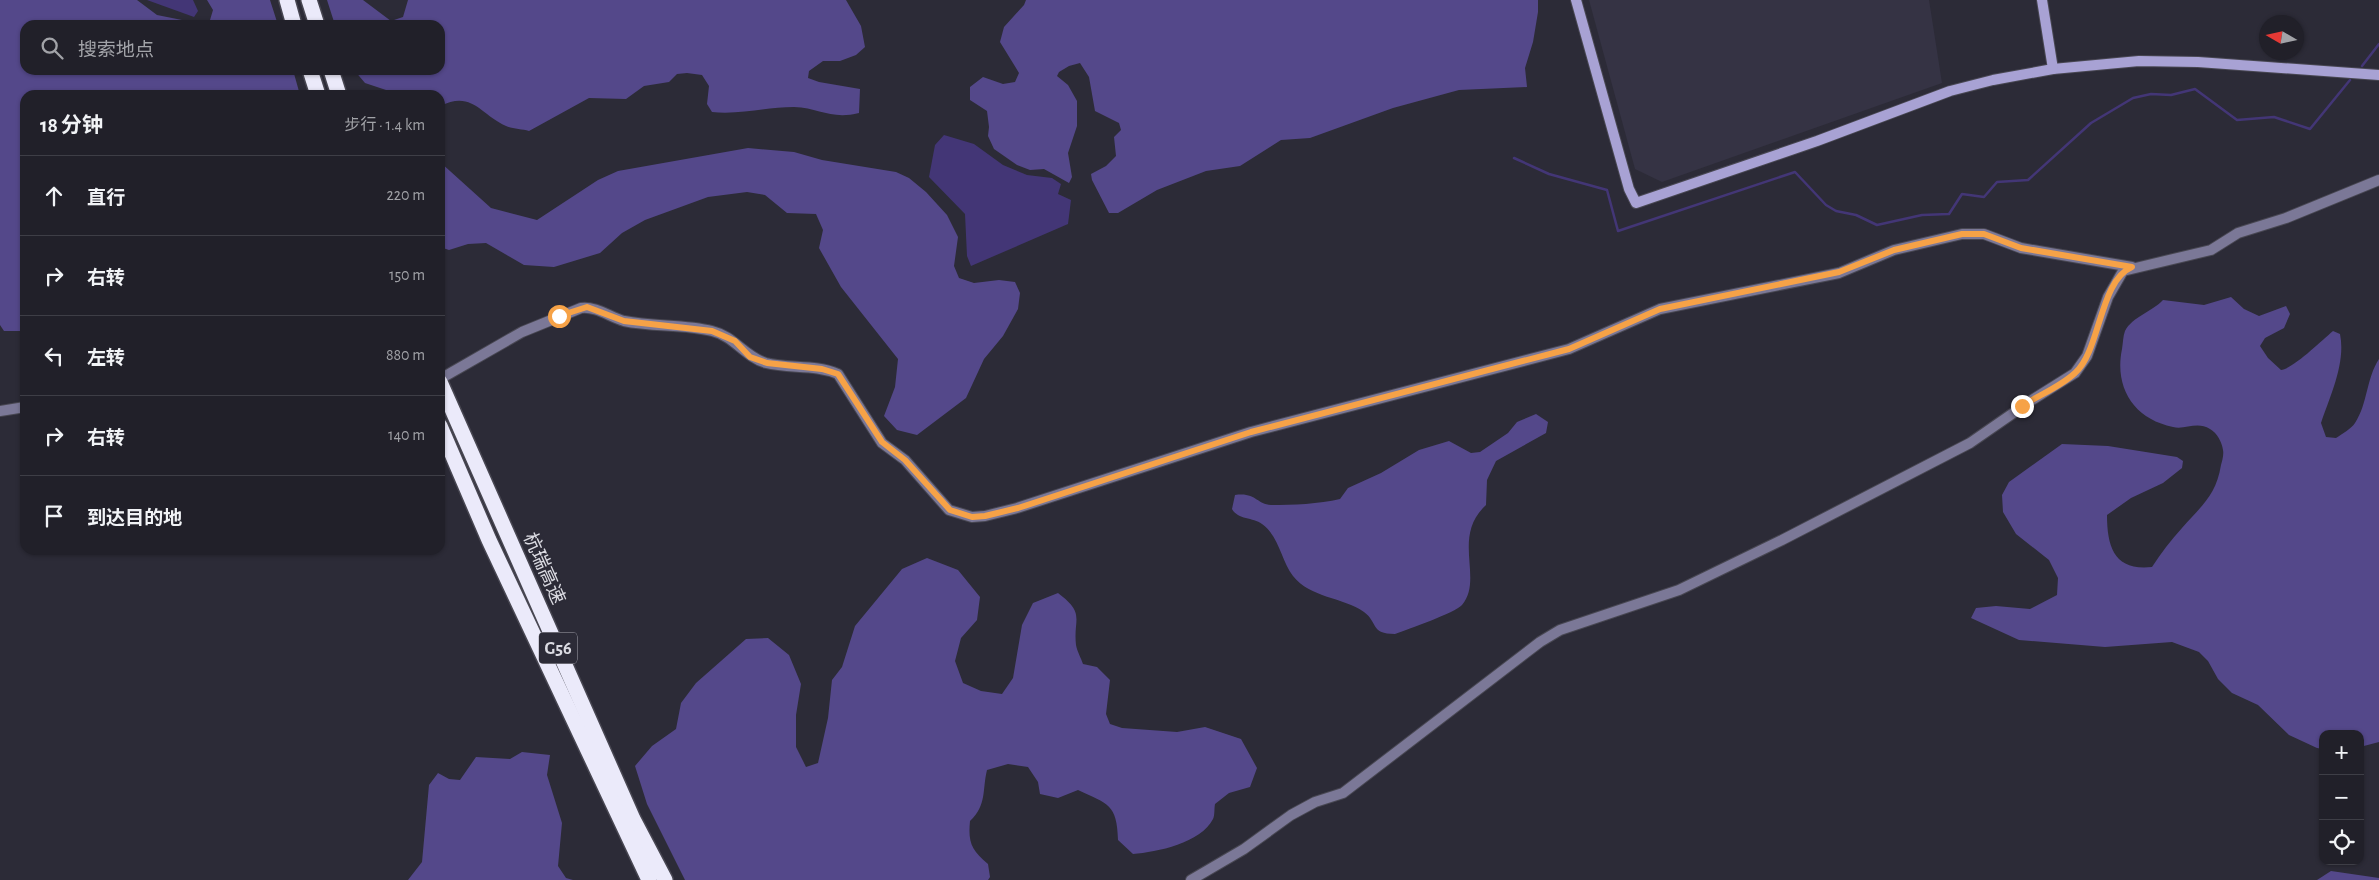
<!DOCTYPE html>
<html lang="zh">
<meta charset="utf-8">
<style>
:root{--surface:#212029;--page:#292831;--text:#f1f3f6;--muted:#a2a3a8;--line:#3e3e46}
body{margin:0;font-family:"Alegreya Sans","Noto Sans SC",sans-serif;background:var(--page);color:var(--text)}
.controls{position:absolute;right:15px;bottom:15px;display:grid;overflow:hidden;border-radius:10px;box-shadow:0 1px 4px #0004}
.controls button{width:45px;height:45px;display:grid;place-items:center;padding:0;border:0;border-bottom:1px solid var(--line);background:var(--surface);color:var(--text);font:25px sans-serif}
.compass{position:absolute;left:2259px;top:15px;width:45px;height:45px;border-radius:50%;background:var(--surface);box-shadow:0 1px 4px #0004;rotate:279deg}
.stop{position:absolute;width:15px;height:15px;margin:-11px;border:4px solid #f6a247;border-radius:50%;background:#fff}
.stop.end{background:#f6a247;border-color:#fff;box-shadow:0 1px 5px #0008}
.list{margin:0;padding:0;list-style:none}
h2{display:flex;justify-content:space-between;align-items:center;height:65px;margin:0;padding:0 20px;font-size:21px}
h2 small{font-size:16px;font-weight:400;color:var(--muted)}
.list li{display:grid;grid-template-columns:32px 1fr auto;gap:15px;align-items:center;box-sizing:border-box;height:80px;padding:0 20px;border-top:1px solid var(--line)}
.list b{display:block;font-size:19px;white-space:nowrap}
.list em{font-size:16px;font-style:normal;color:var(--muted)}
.icon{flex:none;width:28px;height:28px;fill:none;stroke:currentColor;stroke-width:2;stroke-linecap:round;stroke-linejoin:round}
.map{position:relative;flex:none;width:2379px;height:880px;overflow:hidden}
.search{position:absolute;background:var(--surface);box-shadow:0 1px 4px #0004;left:20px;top:20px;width:425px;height:55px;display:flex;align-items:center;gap:12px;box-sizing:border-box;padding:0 18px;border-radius:15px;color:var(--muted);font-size:19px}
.panel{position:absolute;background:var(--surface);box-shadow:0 1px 4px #0004;left:20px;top:90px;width:425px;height:465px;border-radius:15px}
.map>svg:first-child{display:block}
.built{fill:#353344}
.forest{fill:#54488a}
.water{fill:#433676}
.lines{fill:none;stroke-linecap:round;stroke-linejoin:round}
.stream{stroke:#433676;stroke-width:2.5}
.street-casing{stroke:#484752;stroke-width:12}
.secondary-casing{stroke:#484752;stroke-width:12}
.highway-casing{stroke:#484752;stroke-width:18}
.street{stroke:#7b7897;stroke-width:10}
.secondary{stroke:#a8a2d4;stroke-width:10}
.highway{stroke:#ebeafa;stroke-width:15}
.route{stroke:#f6a247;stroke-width:6}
.labels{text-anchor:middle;stroke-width:4.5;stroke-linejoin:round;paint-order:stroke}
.shield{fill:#2c2b37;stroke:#a6a6af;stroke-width:1}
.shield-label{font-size:18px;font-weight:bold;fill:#dbdbe2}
.street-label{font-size:19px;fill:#dbdbe2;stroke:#2c2b37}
</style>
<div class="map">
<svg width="2379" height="880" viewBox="0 0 2379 880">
<rect width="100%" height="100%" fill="#2c2b37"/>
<path class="built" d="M1589,0H1929L1942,83L1662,182L1635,169Z"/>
<g class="forest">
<path d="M0,0H137L157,15L202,24L210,20L213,10L207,0H270L278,25H25V70H293L300,95H25V328L21,331H4L0,325Z"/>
<path d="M327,0H363L391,21L403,17L408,0H846L861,26L865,47L856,55L840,61H823L809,71L808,78L819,82L860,89L859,113C831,120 820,108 794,107C766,107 740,115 712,112L707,104L709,86L702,75L687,73L677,74L669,82L644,86L626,99L589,98L529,131C522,129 512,129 506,126C480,114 472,90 440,106V95H406L389,91L365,83L354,70H440V25H335Z"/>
<path d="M1026,0H1538V12L1533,42L1525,68L1527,87L1459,90L1393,108L1310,138L1281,140L1240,166L1206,171L1157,190L1118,213H1109L1092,180L1091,174L1106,166L1116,156L1114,137L1121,130L1119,123L1095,111L1089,77L1080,63L1069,66L1059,72L1057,76L1068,85L1077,101V126L1068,153L1072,177L1069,183L1044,169L1030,170L1017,165L994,149L988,136L989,127L987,111L970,100V87L983,77L1003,84L1015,82L1019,73L1000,42L1004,27L1024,5Z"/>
<path d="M748,148L794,152L822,160L896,172L909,178L926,192L947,215L958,237L954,266L959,278L974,283L999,280L1015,282L1020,293L1018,309L1003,336L984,359L966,398L917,435L897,430L884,416L895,387L898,359L841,287L819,248L823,230L816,214L787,213L765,195L747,192L708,197L645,220L622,233L600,253L554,267L524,265L486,243L468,244L449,250L440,247V162L491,208L537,220L598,180L618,171Z"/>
<path d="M2231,297L2244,309L2259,316L2286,306L2290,314L2284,328L2265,338L2260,346L2268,358L2281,370C2294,368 2321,341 2333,331L2340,334C2346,363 2330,396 2321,423L2326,437L2336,438C2342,434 2351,429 2355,423C2368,403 2366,379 2379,359V742L2360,747V734H2323V749L2317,748L2289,735L2258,705L2232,693L2218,679L2208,661L2199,652L2172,642L2105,647L2019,640L1971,618L1976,608L1996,606L2030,609L2057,595L2058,578L2049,560L2016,534L2003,512L2002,495L2009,482L2062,444L2108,446L2177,457L2183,461L2182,468L2163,483L2131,498L2107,515C2107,548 2115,571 2152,567C2161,553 2171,540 2182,528C2201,506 2216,496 2221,465C2222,461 2224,455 2223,450C2222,442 2217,433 2210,429C2197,421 2185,430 2173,427C2134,419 2114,388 2122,349C2123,343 2123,336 2125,331C2132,317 2153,311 2163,300L2204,305Z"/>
<path d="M1536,414L1548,422L1546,433L1496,461L1487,480L1486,505C1451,537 1484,579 1462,605C1455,613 1408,629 1395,634C1370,634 1378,622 1364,612C1343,597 1310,598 1293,576C1281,560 1279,536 1262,524C1253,517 1238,520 1232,509L1235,495C1256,492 1256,504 1271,505C1293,505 1319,504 1340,499L1348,488L1381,473L1419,450L1449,441L1471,453L1480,452L1508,433L1517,422Z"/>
<path d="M927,558L958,570L980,597L977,620L961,638L955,661L963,683L981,691L1002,694L1013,678L1022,625L1033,603L1058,593C1086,614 1073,618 1076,645C1077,651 1081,658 1083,664L1097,667L1110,680L1106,714L1110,724L1122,728L1177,732L1205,727L1241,739L1257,768L1250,787L1229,793L1215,804C1214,809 1215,815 1213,819C1201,843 1157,852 1133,854L1118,840C1117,804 1108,804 1078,790L1058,798L1040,794L1038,782L1028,767L1008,764L987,770C982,790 987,805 970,821C968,842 971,850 988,864L990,877L988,880H685L647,804L635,766L652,746L676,729L681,703L696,683L746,639L768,638L789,655L801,684L796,715V747L806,767L818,763L828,718L832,680L842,667L855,626L902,569Z"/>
<path d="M522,752L550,755L547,775L562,823L558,866L566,878L573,880H408L422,862L429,785L438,773L449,779L460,780L476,757L510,759Z"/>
<path d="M2331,871L2379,878V880H2317Z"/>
</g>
<g class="water">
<path d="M147,0H193L198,11L194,17Z"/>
<path d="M944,135L974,144L1003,165L1027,175L1052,178L1061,184L1058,194L1071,200L1068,224L971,266L967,256L965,214L929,177L935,145Z"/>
</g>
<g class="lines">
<g class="stream">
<path d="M2362,66L2379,44"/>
<path d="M1514,158L1549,174L1607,190L1618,231L1795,172L1826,205L1836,211L1856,215L1877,225L1922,215L1949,214L1962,194L1984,197L1997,182L2028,180L2091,123L2133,98L2151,94L2171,95L2195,89L2237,120L2274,117L2310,129L2350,80"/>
</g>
<g class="street-casing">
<g id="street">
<path d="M440,379L522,332L581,308C596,306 610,317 624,321C653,327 684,324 712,331C734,336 745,357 766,363C790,369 815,364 838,374L882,443L905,460L949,510L972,517L985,516L1017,508L1251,432L1569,349L1660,309L1839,273L1894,250L1962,234H1984L2021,248L2132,267"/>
<path d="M0,411L25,407"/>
<path d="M1191,880L1244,849L1291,815L1315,802L1343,793L1540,642L1560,630L1679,590L1782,540L1970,443L2032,400L2075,373L2087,356L2108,297L2123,271L2211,250L2238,233L2286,218L2379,180"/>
</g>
</g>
<g class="secondary-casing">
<g id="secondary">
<path d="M1576,0L1629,189L1636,203L1817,141L1950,91L1993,80L2053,69L2139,61L2198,62L2379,75"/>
<path d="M2042,0L2053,69"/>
</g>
</g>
<g class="highway-casing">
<g id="highway">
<path d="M287,0L294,25"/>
<path d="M309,0L317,25"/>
<path d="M310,70L318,95"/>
<path d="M331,70L339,95"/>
<path d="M440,382L633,819L665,880"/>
<path d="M440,426L489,540L649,880"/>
</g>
</g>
<use href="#street" class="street"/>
<use href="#secondary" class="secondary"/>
<use href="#highway" class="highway"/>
</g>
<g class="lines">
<path class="route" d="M559,316L587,307L624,321L712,331L735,341L750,357L767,363L822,369L838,374L882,442L905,460L950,510L972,517L985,516L1018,508L1251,432L1569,349L1660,309L1839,272L1894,250L1962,234H1984L2021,248L2132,267C2099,281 2101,350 2075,373C2060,387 2039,395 2022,406"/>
</g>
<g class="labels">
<rect class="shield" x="539" y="632.5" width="38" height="31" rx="4"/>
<g class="shield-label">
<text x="558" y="654">G56</text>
</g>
<g class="street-label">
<text transform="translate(545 568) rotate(66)" y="7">杭瑞高速</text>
</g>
</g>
</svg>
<div class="controls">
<button>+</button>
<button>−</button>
<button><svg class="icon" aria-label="locate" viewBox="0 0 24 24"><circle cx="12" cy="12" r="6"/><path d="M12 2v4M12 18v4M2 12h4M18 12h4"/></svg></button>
</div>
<svg class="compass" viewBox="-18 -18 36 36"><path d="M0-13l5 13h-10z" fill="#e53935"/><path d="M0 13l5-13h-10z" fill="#a2a3a8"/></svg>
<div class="stop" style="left:559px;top:316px"></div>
<div class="stop end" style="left:2022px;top:406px"></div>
<div class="search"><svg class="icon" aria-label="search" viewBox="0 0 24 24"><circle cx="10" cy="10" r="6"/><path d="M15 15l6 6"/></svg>搜索地点</div>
<section class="panel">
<h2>18 分钟<small>步行 · 1.4 km</small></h2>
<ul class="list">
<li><svg class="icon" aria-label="ahead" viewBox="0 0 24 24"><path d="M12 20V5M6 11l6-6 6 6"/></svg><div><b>直行</b></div><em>220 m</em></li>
<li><svg class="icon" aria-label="right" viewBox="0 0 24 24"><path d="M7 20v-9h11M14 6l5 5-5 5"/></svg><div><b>右转</b></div><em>150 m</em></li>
<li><svg class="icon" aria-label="left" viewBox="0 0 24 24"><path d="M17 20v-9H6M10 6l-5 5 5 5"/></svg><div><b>左转</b></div><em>880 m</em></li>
<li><svg class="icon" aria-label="right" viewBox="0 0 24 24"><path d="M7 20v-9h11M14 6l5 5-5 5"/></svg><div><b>右转</b></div><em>140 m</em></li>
<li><svg class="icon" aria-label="arrive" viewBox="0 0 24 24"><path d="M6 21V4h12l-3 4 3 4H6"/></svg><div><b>到达目的地</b></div></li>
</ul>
</section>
</div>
